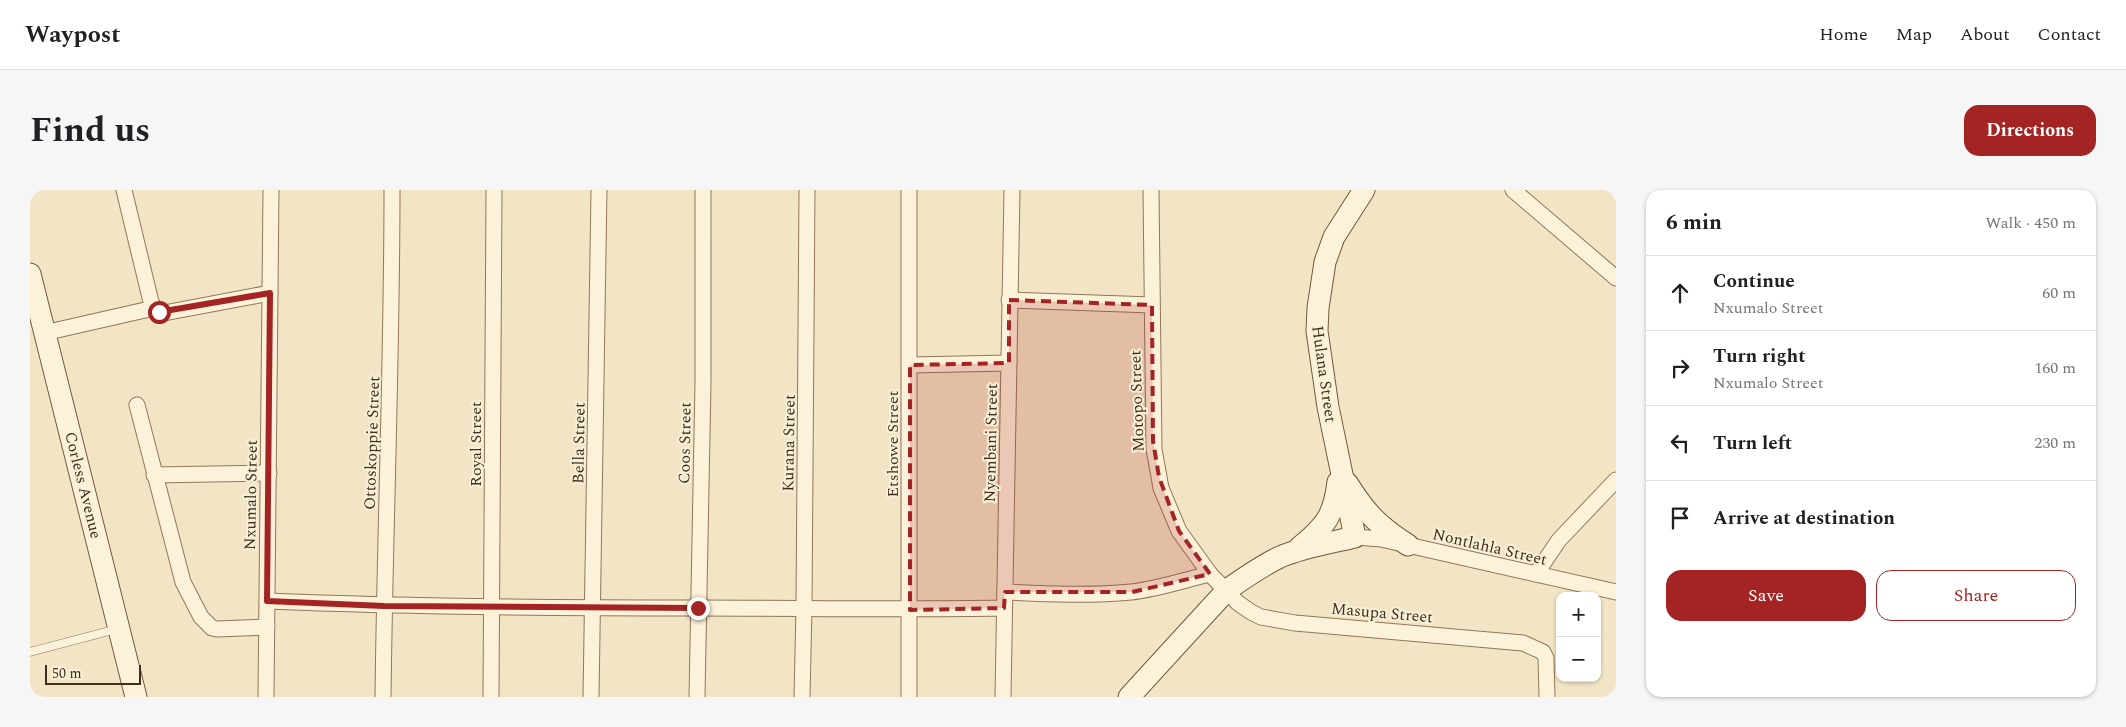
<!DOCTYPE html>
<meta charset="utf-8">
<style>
:root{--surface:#fff;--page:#f6f6f6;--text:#202124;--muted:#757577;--line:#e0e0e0;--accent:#a42424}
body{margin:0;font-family:Spectral,serif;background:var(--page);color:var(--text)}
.controls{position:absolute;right:15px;bottom:15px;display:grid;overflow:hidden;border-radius:10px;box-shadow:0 1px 4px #0004}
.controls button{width:45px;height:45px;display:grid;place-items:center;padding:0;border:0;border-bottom:1px solid var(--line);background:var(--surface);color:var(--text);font:25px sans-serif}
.scale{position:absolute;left:15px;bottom:12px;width:96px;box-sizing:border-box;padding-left:5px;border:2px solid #3f2e1e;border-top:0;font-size:14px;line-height:18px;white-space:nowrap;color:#3f2e1e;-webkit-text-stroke:4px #f9efd6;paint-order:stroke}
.stop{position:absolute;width:15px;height:15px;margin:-11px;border:4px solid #a42424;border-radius:50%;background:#fff}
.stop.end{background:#a42424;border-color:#fff;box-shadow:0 1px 5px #0008}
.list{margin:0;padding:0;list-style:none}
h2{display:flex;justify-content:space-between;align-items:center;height:65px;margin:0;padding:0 20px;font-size:21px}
h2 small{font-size:16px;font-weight:400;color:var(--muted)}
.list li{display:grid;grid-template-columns:32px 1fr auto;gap:15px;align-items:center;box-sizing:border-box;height:75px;padding:0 20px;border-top:1px solid var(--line)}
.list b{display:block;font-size:19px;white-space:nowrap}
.list p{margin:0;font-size:16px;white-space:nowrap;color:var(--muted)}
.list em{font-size:16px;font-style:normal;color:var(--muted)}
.actions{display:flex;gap:10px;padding:15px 20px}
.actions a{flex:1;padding:11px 0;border:1px solid var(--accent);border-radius:15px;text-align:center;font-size:18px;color:var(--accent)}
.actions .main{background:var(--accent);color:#fff}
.icon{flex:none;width:28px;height:28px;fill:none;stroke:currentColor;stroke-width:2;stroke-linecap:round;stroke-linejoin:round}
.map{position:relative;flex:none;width:1586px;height:507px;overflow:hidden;border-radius:15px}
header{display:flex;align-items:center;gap:30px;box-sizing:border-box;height:70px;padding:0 25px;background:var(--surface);border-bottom:1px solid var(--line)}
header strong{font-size:24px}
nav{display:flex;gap:28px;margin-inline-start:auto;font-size:18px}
.intro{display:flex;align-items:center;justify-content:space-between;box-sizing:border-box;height:120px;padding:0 30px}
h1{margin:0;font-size:35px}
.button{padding:12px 22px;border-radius:15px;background:var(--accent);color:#fff;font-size:18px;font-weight:700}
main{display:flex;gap:30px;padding:0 30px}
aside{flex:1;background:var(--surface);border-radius:15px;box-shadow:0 1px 4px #0004}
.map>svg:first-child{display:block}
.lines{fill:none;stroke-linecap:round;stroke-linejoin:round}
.lane-casing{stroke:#907759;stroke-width:9}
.street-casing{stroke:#907759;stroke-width:17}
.secondary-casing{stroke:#72583c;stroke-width:23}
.lane{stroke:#fcf2da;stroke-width:8}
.street{stroke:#fcf2da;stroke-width:15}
.secondary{stroke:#fcf2da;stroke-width:21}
.route{stroke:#a42424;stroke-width:6}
.marked{fill:#a42424;fill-opacity:0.2;stroke:#a42424;stroke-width:4;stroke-dasharray:10 6;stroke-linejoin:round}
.labels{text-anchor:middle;stroke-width:4;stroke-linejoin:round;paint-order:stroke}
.street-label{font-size:16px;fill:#3f2e1e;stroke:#f9efd6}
</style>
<header>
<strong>Waypost</strong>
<nav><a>Home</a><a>Map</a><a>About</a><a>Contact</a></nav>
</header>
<div class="intro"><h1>Find us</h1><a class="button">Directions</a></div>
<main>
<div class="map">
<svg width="1586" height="507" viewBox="0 0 1586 507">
<rect width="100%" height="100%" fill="#f2e5c6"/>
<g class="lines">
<g class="lane-casing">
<path id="lane" d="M0,462L87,439"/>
</g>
<g class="street-casing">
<g id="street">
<path d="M94,0L121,112L126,121L134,123L240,103"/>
<path d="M879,0V507"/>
<path d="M1121,0L1124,259L1131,298L1149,341L1180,384L1208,413L1221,422L1231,427L1265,433L1493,453L1513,462L1516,468L1517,507"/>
<path d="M1483,0L1586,88"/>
<path d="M979,110L1122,115"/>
<path d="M14,143L124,118"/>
<path d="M880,175L979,173"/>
<path d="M107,215L153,392L171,427L182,438L187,439L237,437"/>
<path d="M124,285L239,283"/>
<path d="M1325,347L1351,349L1586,402"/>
<path d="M1506,384L1529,350L1586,290"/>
<path d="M975,402C1016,404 1060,406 1101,402C1128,399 1154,390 1180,384"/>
<path d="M237,411C380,417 524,418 668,418C770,418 872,420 974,418"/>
<path d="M236,507L241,0"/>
<path d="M353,507C355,338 362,169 362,0"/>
<path d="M461,507L464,0"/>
<path d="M561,507L569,0"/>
<path d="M667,507L673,192V0"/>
<path d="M772,507L774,418L777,0"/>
<path d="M973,507L982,0"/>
</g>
</g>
<g class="secondary-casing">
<g id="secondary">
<path d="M0,84L106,507"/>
<path d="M1317,293C1336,323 1347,335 1378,355"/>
<path d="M1270,357C1296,336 1304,325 1308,292"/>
<path d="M1099,507L1197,400C1214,388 1231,376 1250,367C1274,357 1300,353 1325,347L1298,217L1287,141L1288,118L1295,72L1304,47L1334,0"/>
</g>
</g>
<use href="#lane" class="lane"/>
<use href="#street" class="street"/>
<use href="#secondary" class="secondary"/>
</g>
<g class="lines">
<path class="route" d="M129,122L240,103L237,411L354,416L668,418"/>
</g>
<path class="marked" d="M979,110L1122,115L1123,251L1129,287L1149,341L1180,384L1102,402H975L974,418L880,420V175L979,173Z"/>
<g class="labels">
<g class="street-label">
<text transform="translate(1295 184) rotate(82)" y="6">Hulana Street</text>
<text transform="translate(1106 211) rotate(-92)" y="6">Motopo Street</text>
<text transform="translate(341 253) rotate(-88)" y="6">Ottoskoppie Street</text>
<text transform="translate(548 253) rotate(-89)" y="6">Bella Street</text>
<text transform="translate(654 253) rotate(-89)" y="6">Coos Street</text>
<text transform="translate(758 253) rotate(-89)" y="6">Kurana Street</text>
<text transform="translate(960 253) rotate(-89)" y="6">Nyembani Street</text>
<text transform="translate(445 254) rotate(-90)" y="6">Royal Street</text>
<text transform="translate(862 254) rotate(-90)" y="6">Etshowe Street</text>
<text transform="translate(54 295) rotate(76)" y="6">Corless Avenue</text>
<text transform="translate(220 305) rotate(-89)" y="6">Nxumalo Street</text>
<text transform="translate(1460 356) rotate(13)" y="6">Nontlahla Street</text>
<text transform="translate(1352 422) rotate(5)" y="6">Masupa Street</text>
</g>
</g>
</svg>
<div class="controls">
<button>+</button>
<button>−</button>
</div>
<div class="scale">50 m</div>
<div class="stop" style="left:129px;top:122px"></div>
<div class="stop end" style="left:668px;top:418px"></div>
</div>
<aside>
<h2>6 min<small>Walk · 450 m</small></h2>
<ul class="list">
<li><svg class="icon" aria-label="ahead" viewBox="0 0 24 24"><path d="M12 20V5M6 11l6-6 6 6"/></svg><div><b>Continue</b><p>Nxumalo Street</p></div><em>60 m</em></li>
<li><svg class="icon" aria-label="right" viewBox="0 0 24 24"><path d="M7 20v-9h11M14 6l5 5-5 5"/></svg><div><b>Turn right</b><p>Nxumalo Street</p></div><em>160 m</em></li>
<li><svg class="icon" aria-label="left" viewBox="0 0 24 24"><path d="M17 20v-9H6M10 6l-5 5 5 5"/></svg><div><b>Turn left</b></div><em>230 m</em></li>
<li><svg class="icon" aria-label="arrive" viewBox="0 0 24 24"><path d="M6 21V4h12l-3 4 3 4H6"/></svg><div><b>Arrive at destination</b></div></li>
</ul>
<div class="actions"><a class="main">Save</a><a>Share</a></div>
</aside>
</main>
